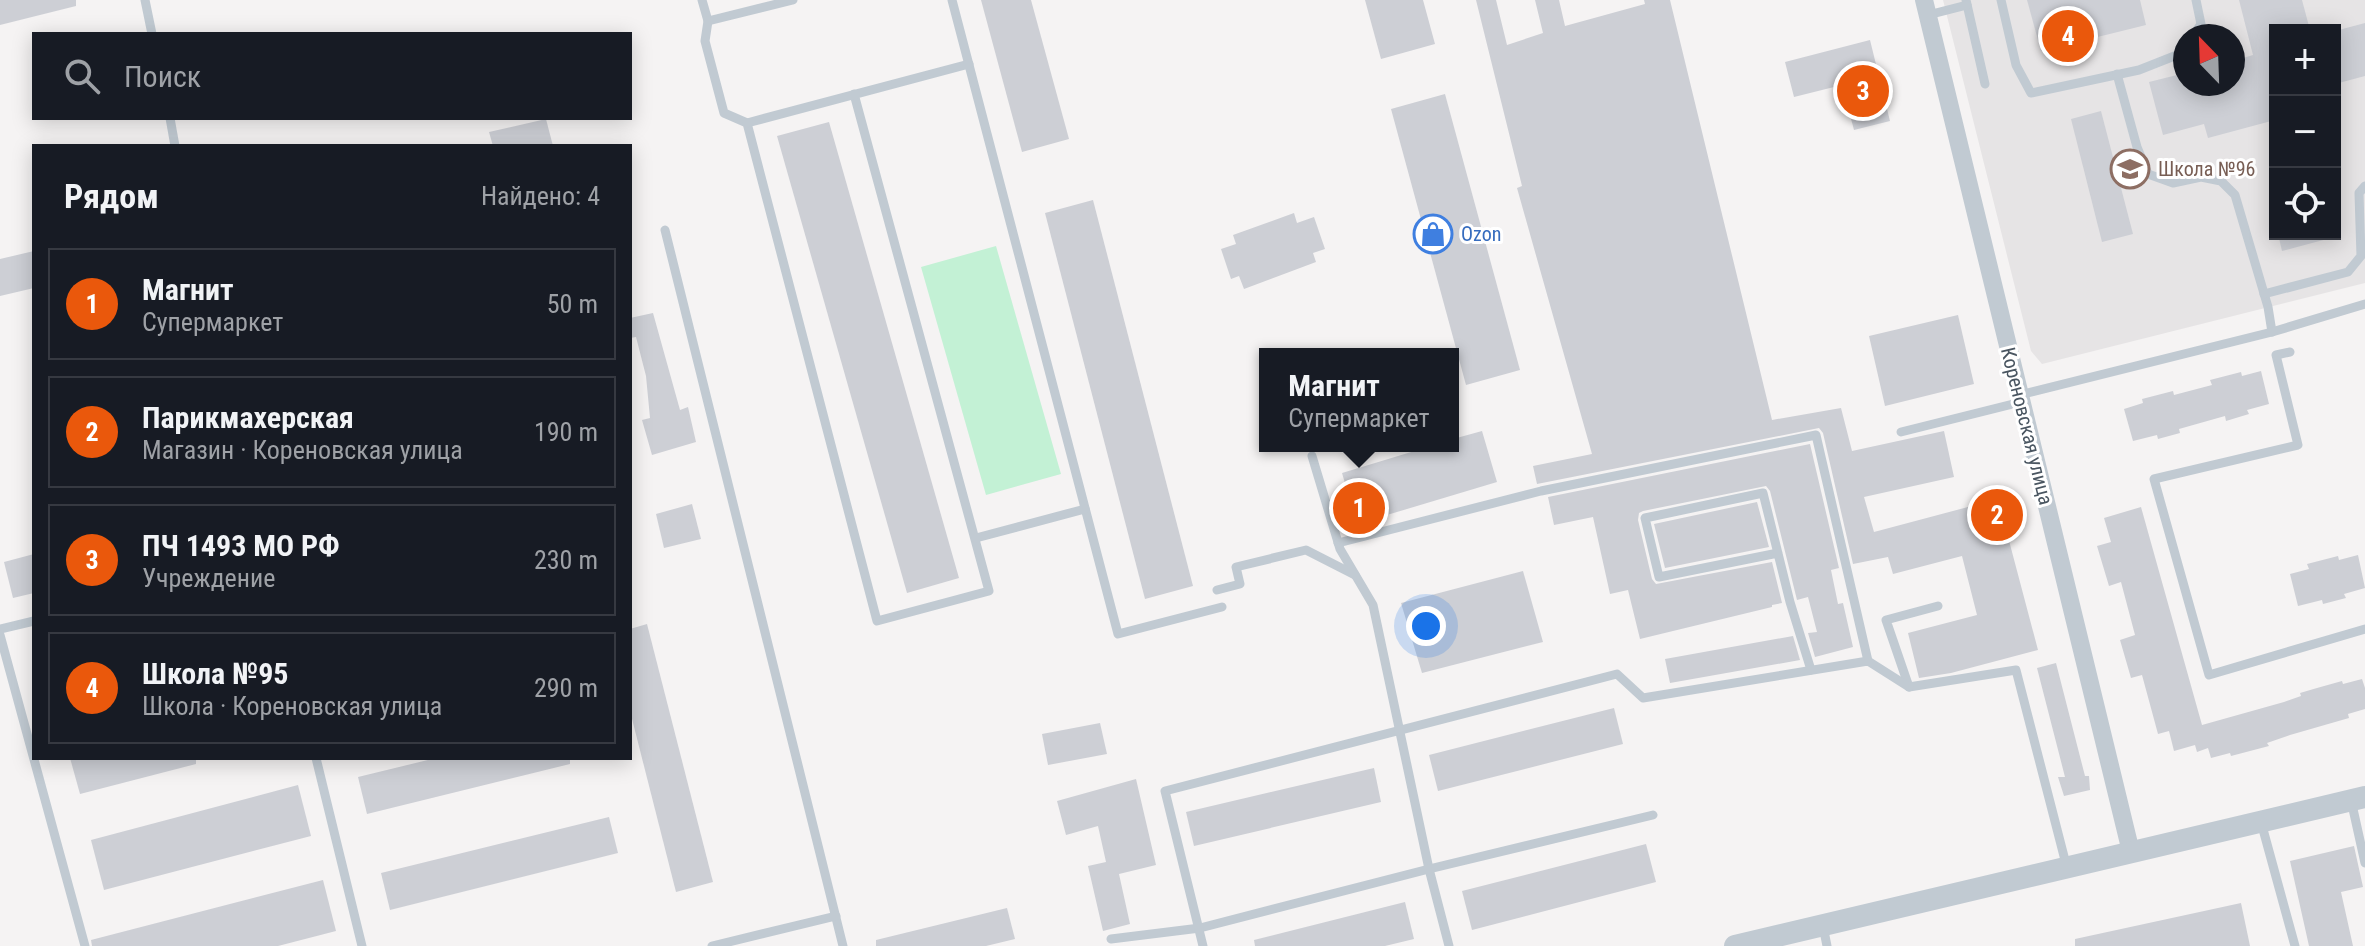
<!DOCTYPE html>
<html lang="ru">
<meta charset="utf-8">
<style>
:root{--surface:#171b24;--page:#20242c;--text:#f1f3f6;--muted:#9ea1a6;--line:#363941;--accent:#ea580c}
body{margin:0;font-family:"Roboto Condensed",sans-serif;background:var(--page);color:var(--text)}
.controls{position:absolute;right:24px;top:24px;display:grid;overflow:hidden;border-radius:0px;box-shadow:0 4px 20px #0003}
.controls button{width:72px;height:72px;display:grid;place-items:center;padding:0;border:0;border-bottom:2px solid var(--line);background:var(--surface);color:var(--text);font:40px sans-serif}
.compass{position:absolute;left:2173px;top:24px;width:72px;height:72px;border-radius:50%;background:var(--surface);box-shadow:0 4px 20px #0003;rotate:337deg}
.you{position:absolute;left:1426px;top:626px;width:28px;height:28px;margin:-20px;border:6px solid #fff;border-radius:50%;background:#1a73e8;box-shadow:0 0 0 12px #1a73e833}
.badge{display:grid;place-items:center;width:52px;height:52px;border-radius:50%;background:var(--accent);color:#fff;font-size:26px;font-weight:700}
.pin{position:absolute;translate:-50% -50%;border:4px solid #fff;box-shadow:0 2px 8px #0006}
.popup{position:absolute;left:1259px;top:348px;width:200px;height:104px;box-sizing:border-box;display:grid;place-content:center;border-radius:0px;background:var(--surface);filter:drop-shadow(0 2px 6px #0005);font-size:26px;white-space:nowrap;color:var(--muted)}
.popup b{font-size:30px;color:var(--text)}
.popup::after{content:'';position:absolute;left:50%;top:100%;margin-left:-16px;border:16px solid transparent;border-top-color:var(--surface)}
.list{margin:0;padding:0;list-style:none}
h2{display:flex;justify-content:space-between;align-items:center;height:104px;margin:0;padding:0 32px;font-size:34px}
h2 small{font-size:26px;font-weight:400;color:var(--muted)}
.list li{display:grid;grid-template-columns:52px 1fr auto;gap:24px;align-items:center;box-sizing:border-box;height:112px;margin:0 16px 16px;padding:0 16px;border:2px solid var(--line);border-radius:0px}
.list b{display:block;font-size:30px;white-space:nowrap}
.list p{margin:0;font-size:26px;white-space:nowrap;color:var(--muted)}
.list em{font-size:26px;font-style:normal;color:var(--muted)}
.icon{flex:none;width:44px;height:44px;fill:none;stroke:currentColor;stroke-width:2;stroke-linecap:round;stroke-linejoin:round}
.map{position:relative;flex:none;width:2365px;height:946px;overflow:hidden}
.search{position:absolute;background:var(--surface);box-shadow:0 4px 20px #0003;left:32px;top:32px;width:600px;height:88px;display:flex;align-items:center;gap:20px;box-sizing:border-box;padding:0 28px;border-radius:0px;color:var(--muted);font-size:30px}
.panel{position:absolute;background:var(--surface);box-shadow:0 4px 20px #0003;left:32px;top:144px;width:600px;height:616px;border-radius:0px}
.map>svg:first-child{display:block}
.education{fill:#e6e4e5;fill-rule:evenodd}
.green{fill:#c3f1d5}
.building{fill:#cdcfd5}
.lines{fill:none;stroke-linecap:round;stroke-linejoin:round}
.service{stroke:#c1cad2;stroke-width:9}
.minor{stroke:#c1cad2;stroke-width:18}
.tertiary{stroke:#c1cad2;stroke-width:22}
.labels{text-anchor:middle;stroke-width:6;stroke-linejoin:round;paint-order:stroke}
.education-label{font-size:20px;fill:#785e54;stroke:#fff;text-anchor:start}
.shop-label{font-size:20px;fill:#366cbe;stroke:#fff;text-anchor:start}
.street-label{font-size:20px;fill:#4a5661;stroke:#fff}
</style>
<div class="map">
<svg width="2365" height="946" viewBox="0 0 2365 946">
<rect width="100%" height="100%" fill="#f5f3f3"/>
<path class="education" d="M1943,0H2365V283L2042,364L2031,351ZM2275,30H2335V234H2275ZM2185,36H2233V84H2185Z"/>
<path class="green" d="M996,246L1061,474L986,495L921,267Z"/>
<g class="building">
<path d="M0,0H76V6L0,25Z"/>
<path d="M981,0H1031L1069,139L1022,152Z"/>
<path d="M1365,0H1423L1435,44L1381,59Z"/>
<path d="M1476,0H1496L1507,45L1543,33L1535,0H1559L1565,26L1645,4L1644,0H1670L1772,420L1841,408L1852,451L1944,431L1954,477L1864,497L1874,532L1998,499L2038,650L1951,673L1919,678L1908,633L1977,615L1962,556L1893,574L1888,557L1853,564L1823,433L1819,428L1537,484L1533,466L1592,454L1517,188L1522,186Z"/>
<path d="M2027,0H2140L2146,25L2041,51Z"/>
<path d="M2239,0H2302L2310,30H2275V120L2208,138L2204,124L2163,135L2149,82L2185,73V84H2233V61L2253,55Z"/>
<path d="M2365,23V76L2335,84V31Z"/>
<path d="M1870,40L1890,121L1854,130L1842,85L1794,97L1785,62Z"/>
<path d="M1445,94L1520,370L1466,385L1391,109Z"/>
<path d="M2101,111L2133,234L2102,242L2071,119Z"/>
<path d="M546,119L553,146H493L489,132Z"/>
<path d="M829,122L959,578L907,593L777,136Z"/>
<path d="M1093,200L1193,586L1145,599L1045,213Z"/>
<path d="M1294,213L1297,223L1314,217L1325,249L1313,253L1316,262L1244,289L1239,276L1231,279L1221,249L1236,244L1233,235Z"/>
<path d="M2278,234H2326L2327,239L2282,251Z"/>
<path d="M34,251V288L0,296V259Z"/>
<path d="M653,313L680,410L688,407L696,442L652,455L642,420L650,418L646,376L636,337L630,338V318Z"/>
<path d="M1958,315L1974,384L1885,406L1869,336Z"/>
<path d="M2261,371L2269,404L2247,410L2249,414L2226,421L2225,416L2179,429L2180,433L2158,439L2157,435L2133,441L2124,409L2143,403L2142,399L2173,391L2174,395L2212,385L2210,380L2241,372L2242,376Z"/>
<path d="M1482,431L1497,482L1357,524L1342,473L1431,446H1453V439Z"/>
<path d="M1810,444L1839,568L1831,570L1838,604L1843,603L1853,647L1815,657L1808,633L1817,632L1808,597L1797,600L1770,491L1766,486L1643,511L1639,513L1638,520L1652,579L1656,584L1772,562L1782,603L1772,605V607L1640,639L1628,590L1610,594L1593,517L1554,525L1548,497Z"/>
<path d="M1757,502L1769,547L1665,568L1654,524Z"/>
<path d="M692,504L701,539L664,548L656,514Z"/>
<path d="M2141,507L2202,725L2284,702L2301,696L2300,693L2317,688L2342,681L2343,684L2362,679L2365,688V709L2348,714L2349,718L2290,735L2267,743L2269,746L2231,756L2230,753L2211,758L2208,748L2197,752L2195,745L2174,751L2169,731L2158,734L2142,675L2131,678L2120,640L2135,635L2121,582L2109,586L2097,546L2111,542L2104,518Z"/>
<path d="M34,554V593L13,598L4,562Z"/>
<path d="M2358,555L2365,588L2344,594L2346,598L2323,604L2322,600L2298,606L2290,574L2309,569L2307,564L2338,556L2339,560Z"/>
<path d="M1523,571L1543,642L1422,673L1401,603Z"/>
<path d="M647,624L713,882L676,892L630,711V629Z"/>
<path d="M1793,636L1800,660L1670,683L1665,659Z"/>
<path d="M2056,663L2085,776H2089L2090,790L2064,796L2058,777H2065L2037,668Z"/>
<path d="M1614,708L1623,744L1438,791L1429,755Z"/>
<path d="M1100,723L1107,754L1048,765L1042,734Z"/>
<path d="M70,758H196V764L80,794Z"/>
<path d="M436,758H570V764L367,814L358,777Z"/>
<path d="M1374,768L1381,802L1194,846L1186,812Z"/>
<path d="M1136,779L1156,865L1119,874L1130,924L1103,931L1088,866L1106,862L1098,826L1066,835L1057,801Z"/>
<path d="M298,785L311,836L104,890L91,840Z"/>
<path d="M609,817L618,853L390,910L381,873Z"/>
<path d="M1646,844L1656,882L1472,930L1462,891Z"/>
<path d="M2354,846L2363,887L2341,892L2353,946H2309L2290,861Z"/>
<path d="M323,880L336,931L278,946H92L91,940Z"/>
<path d="M1405,902L1414,939L1385,946H1255L1254,940Z"/>
<path d="M2241,903L2250,946H2075V939Z"/>
<path d="M1007,908L1015,939L986,946H876V940Z"/>
</g>
<g class="lines">
<g class="service">
<path d="M145,0L152,34"/>
<path d="M702,0L708,21L793,0"/>
<path d="M952,0L1118,634L1222,607"/>
<path d="M1966,0L1985,84"/>
<path d="M2001,0L2016,65L2031,93L2139,70L2182,53L2185,49"/>
<path d="M1928,15L1967,5"/>
<path d="M708,21L705,41L724,113L747,123L877,621L989,591L854,94"/>
<path d="M2193,36L2201,24L2196,0"/>
<path d="M2117,74L2137,147L2148,174L2173,183L2201,177L2221,181L2235,195L2268,307L2272,332"/>
<path d="M170,118L175,146"/>
<path d="M747,123L969,64"/>
<path d="M665,230L843,946"/>
<path d="M2264,294L2348,272L2361,256L2359,193L2365,186"/>
<path d="M2290,352L2276,355L2298,445L2154,479L2209,675L2365,629"/>
<path d="M2019,395L2272,332L2365,304"/>
<path d="M1901,432L2021,402"/>
<path d="M1312,456L1340,549L1373,605L1429,869L1449,946"/>
<path d="M976,538L1085,509"/>
<path d="M1338,543L1541,491L1816,435L1868,661"/>
<path d="M1778,553L1659,577L1645,518L1763,493L1790,602L1811,670"/>
<path d="M1217,590L1240,584L1236,567L1306,550L1355,575"/>
<path d="M1938,606L1886,620L1909,687L2016,670L2067,868"/>
<path d="M0,629L34,621"/>
<path d="M0,635L85,946"/>
<path d="M316,758L362,946"/>
<path d="M2351,800L2365,863"/>
<path d="M2261,822L2295,946"/>
<path d="M1823,926L1827,946"/>
<path d="M1111,939L1200,928L1429,869L1653,815"/>
<path d="M712,946L836,916"/>
<path d="M1203,946L1165,791L1617,674L1643,698L1868,661L1909,687"/>
</g>
<path class="minor" d="M1924,0L2131,852"/>
<path class="tertiary" d="M1735,946L2365,797"/>
</g>
<defs>
<g id="school-ring" transform="scale(2)"><circle r="9.5" fill="#fff" stroke="#8d6e63" stroke-width="1.5"/><path d="M0-5L7-2L0 1L-7-2ZM-4 1L0 2.5L4 1V4Q0 6-4 4Z" fill="#8d6e63"/></g>
<g id="shop-ring" transform="scale(2)"><circle r="9.5" fill="#fff" stroke="#3f7fe0" stroke-width="1.5"/><path d="M-5-2.5h2.3a2.7 3.5 0 0 1 5.4 0H5L5.5 6h-11ZM-1.5-2.5h3a1.5 2.3 0 0 0-3 0Z" fill="#3f7fe0"/></g>
</defs>
<g fill-rule="evenodd">
<use href="#school-ring" x="2130" y="169"/>
<use href="#shop-ring" x="1433" y="234"/>
</g>
<g class="labels">
<g class="education-label">
<text x="2158" y="176">Школа №96</text>
</g>
<g class="shop-label">
<text x="1461" y="241">Ozon</text>
</g>
<g class="street-label">
<text transform="translate(2027 426) rotate(76)" y="7">Кореновская улица</text>
</g>
</g>
</svg>
<div class="controls">
<button>+</button>
<button>−</button>
<button><svg class="icon" aria-label="locate" viewBox="0 0 24 24"><circle cx="12" cy="12" r="6"/><path d="M12 2v4M12 18v4M2 12h4M18 12h4"/></svg></button>
</div>
<svg class="compass" viewBox="-18 -18 36 36"><path d="M0-13l5 13h-10z" fill="#e53935"/><path d="M0 13l5-13h-10z" fill="#9ea1a6"/></svg>
<div class="you"></div>
<div class="pin badge" style="left:1359px;top:508px">1</div>
<div class="popup"><b>Магнит</b>Супермаркет</div>
<div class="pin badge" style="left:1997px;top:515px">2</div>
<div class="pin badge" style="left:1863px;top:91px">3</div>
<div class="pin badge" style="left:2068px;top:36px">4</div>
<div class="search"><svg class="icon" aria-label="search" viewBox="0 0 24 24"><circle cx="10" cy="10" r="6"/><path d="M15 15l6 6"/></svg>Поиск</div>
<section class="panel">
<h2>Рядом<small>Найдено: 4</small></h2>
<ul class="list">
<li><span class="badge">1</span><div><b>Магнит</b><p>Супермаркет</p></div><em>50 m</em></li>
<li><span class="badge">2</span><div><b>Парикмахерская</b><p>Магазин · Кореновская улица</p></div><em>190 m</em></li>
<li><span class="badge">3</span><div><b>ПЧ 1493 МО РФ</b><p>Учреждение</p></div><em>230 m</em></li>
<li><span class="badge">4</span><div><b>Школа №95</b><p>Школа · Кореновская улица</p></div><em>290 m</em></li>
</ul>
</section>
</div>
